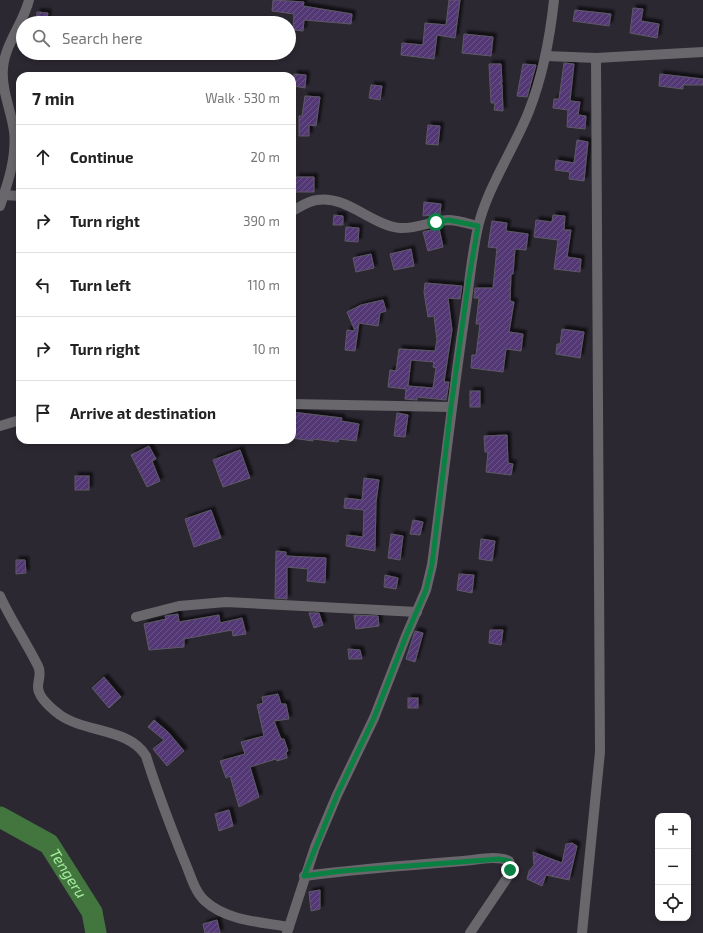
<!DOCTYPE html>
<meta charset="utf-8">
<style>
:root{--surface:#fff;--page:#f6f6f6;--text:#222;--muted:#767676;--line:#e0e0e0}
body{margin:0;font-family:"Exo 2",sans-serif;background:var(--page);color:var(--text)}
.controls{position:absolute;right:12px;bottom:12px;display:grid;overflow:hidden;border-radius:8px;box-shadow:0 2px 6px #0003}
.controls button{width:36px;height:36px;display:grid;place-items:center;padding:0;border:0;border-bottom:1px solid var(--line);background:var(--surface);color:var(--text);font:20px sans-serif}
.stop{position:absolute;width:12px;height:12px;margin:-9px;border:3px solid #0b8043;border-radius:50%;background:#fff}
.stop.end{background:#0b8043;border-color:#fff;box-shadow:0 1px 4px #0008}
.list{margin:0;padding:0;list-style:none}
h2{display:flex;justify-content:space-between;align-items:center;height:52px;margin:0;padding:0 16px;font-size:17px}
h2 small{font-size:13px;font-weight:400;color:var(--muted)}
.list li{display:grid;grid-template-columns:26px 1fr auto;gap:12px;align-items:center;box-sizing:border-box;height:64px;padding:0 16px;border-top:1px solid var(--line)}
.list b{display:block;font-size:15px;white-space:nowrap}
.list em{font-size:13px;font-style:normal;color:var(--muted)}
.icon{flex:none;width:22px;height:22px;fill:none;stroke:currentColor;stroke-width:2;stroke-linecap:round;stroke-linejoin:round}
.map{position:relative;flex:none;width:703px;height:933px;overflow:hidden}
.search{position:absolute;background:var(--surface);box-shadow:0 2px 6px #0003;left:16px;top:16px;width:280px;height:44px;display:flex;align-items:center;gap:10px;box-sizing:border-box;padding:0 14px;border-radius:22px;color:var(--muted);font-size:15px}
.panel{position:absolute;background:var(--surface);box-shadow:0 2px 6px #0003;left:16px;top:72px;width:280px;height:372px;border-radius:12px}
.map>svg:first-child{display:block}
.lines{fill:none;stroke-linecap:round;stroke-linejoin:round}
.river{stroke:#42763e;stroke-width:21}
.building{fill:url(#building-hatch);stroke:#5e5a65;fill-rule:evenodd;filter:url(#shadow)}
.street{stroke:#69676c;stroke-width:10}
.route{stroke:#0b8043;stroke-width:5}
.labels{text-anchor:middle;stroke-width:3.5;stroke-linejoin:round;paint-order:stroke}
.water-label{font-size:15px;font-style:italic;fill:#a5f09f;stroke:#221e28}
</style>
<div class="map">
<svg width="703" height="933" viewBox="0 0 703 933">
<defs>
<pattern id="building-hatch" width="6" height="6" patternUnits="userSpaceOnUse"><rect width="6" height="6" fill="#523875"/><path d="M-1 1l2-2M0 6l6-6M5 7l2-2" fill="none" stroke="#6a5488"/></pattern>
<filter id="shadow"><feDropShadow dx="3.5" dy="-3.5" stdDeviation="1" flood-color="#0009"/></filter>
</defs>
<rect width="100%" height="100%" fill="#2c2832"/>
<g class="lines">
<path class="river" id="s1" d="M0,817L49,844L92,912L96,933"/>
</g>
<g class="building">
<path d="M273,0L304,2L303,6L352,14L351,24L304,20L303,31L293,30L294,14L272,11Z"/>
<path d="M449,0H460L455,38L437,35L434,59L401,55L402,43L423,45L425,23L446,25Z"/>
<path d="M633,8L643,9L641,21L659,24L657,38L630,33Z"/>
<path d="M575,10L611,14L609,26L573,21Z"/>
<path d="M37,12L48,13L46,23H36Z"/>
<path d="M464,34L493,37L491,56L462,53Z"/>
<path d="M564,63L574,64L570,101L580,102L578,115L586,116L585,129L567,127L568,110L553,108L554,99H559Z"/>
<path d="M489,64H501L502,83L499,84H502L503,111L494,110L495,103H491Z"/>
<path d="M523,64L536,65L527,97L517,96Z"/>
<path d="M294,74L306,75L305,88L293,86Z"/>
<path d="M660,74L703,79V85H683V89L659,86Z"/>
<path d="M371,85L382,86L380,100L369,98Z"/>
<path d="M305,96L320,97L316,126L309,125V136H299V116H302Z"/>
<path d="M428,125L440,126L438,145L426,144Z"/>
<path d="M577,140L588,142L584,181L569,179L570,172L555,170L556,160L574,163Z"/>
<path d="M296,177H314V192H295Z"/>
<path d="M424,202L441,204L440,214L423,216Z"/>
<path d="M334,215L343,216V225H333Z"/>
<path d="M553,215L565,216L564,230H571L567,257L581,259L580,272L554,269L558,240L534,237L536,220L552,222Z"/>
<path d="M492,221L507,223L506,231L528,234L526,250L515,249L513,274H511L510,301L514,302L509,332L523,334L521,351L506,349L503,372L471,368L472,355H476L480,324H476L479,298H474L475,288H493L497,248L488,247Z"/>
<path d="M346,227L359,228L358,242L345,241Z"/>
<path d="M439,228L443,247L428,251L423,232Z"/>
<path d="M411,249L414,266L394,270L390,254Z"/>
<path d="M371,254L374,268L356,272L353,258Z"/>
<path d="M425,283L462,286L460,299L448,298L452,330L444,382H449L446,400L417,397V400L405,399L406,389L388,387L390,370L396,371L399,349L435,351L437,340L434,316L428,317L424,292ZM411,360L434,362L433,367L436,368L433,388L408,386Z"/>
<path d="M383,300L386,311L380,313L378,326L359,323L355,351L345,350L347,330L355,331L347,312L361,305Z"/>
<path d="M562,329L584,332L580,358L556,354L557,344H560Z"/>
<rect x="470" y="391" width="10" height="16"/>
<path d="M292,412L342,418L341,421L359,424L356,441L339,439L338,442L313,439V441L292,438Z"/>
<path d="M397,413L408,415L405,437L394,436Z"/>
<path d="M507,435L508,463L513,464L511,475L486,472L488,452H485L484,436Z"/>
<path d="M149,446L156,459L152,461L160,481L147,487L131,455Z"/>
<path d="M240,450L250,478L223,487L213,460Z"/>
<rect x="75" y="476" width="14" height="14"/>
<path d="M364,478L379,480L376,502L375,551L346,546L347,535L363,537L364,510L344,508L345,498L362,500Z"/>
<path d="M211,510L221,538L194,547L185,519Z"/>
<path d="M413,520L423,522L420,535L410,534Z"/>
<path d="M391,534L403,536L400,560L388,558Z"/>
<path d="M481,539L495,541L492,561L479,559Z"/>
<path d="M276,551L286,552V556L326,558L325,583L307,581L308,569L287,567V599L275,598Z"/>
<path d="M16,560H25L26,573L16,574Z"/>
<path d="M459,574L474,575L472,593L457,590Z"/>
<path d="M385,575L398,578L396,589L384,587Z"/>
<path d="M309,613H319L323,625L314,628Z"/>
<path d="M178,614L179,622L219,615L220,623L242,618L246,634L233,636L232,630L184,639V647L149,650L144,624L166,619L165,616Z"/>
<path d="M354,615L378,616L379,626L356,629Z"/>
<path d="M490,630H503L501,645L489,643Z"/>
<path d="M415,631L423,633L415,662L406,659Z"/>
<path d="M348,649L360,650L362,659H349Z"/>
<path d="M104,677L121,697L109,708L92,688Z"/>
<path d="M278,694L281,704H286L289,719L274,721L281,739H284L288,751L286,752L287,758L277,761L276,759L250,767L259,797L239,807L230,776L226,778L220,761L245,754L241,742L264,736L257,705L263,703L262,697Z"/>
<rect x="408" y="698" width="10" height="10"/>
<path d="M154,720L168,732L184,751L167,766L153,749L164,740L148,727Z"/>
<path d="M229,810L233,826L219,831L215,814Z"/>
<path d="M572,843L577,846L569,880L546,875L542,886L527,879L529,871L534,865L533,852L562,863L566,844Z"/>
<path d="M320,890V909L311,911L309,892Z"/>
<path d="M217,920L220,933H205L203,924Z"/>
</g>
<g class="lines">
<g class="street">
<path d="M546,56L596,58L703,52"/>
<path d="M4,195L20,196"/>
<path d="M0,206C8,183 17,156 14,131C11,110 1,89 3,68C5,44 23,24 29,0"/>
<path d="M292,211C300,207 308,201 317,200C347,195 371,225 400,228C416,229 432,221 448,220C458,220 469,224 478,226"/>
<path d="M292,404L451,407"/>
<path d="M0,426L20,420"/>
<path d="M0,596C11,620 26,642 38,666C42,673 38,679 38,687C38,697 52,709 60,715C86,733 129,728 146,756C157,791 170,825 184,860C190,873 194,891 205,901C227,921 261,922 289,927"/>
<path d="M136,617L179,606L226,602L417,612"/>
<path d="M304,876C357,869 410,865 463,861C477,860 496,855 509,861L511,866L509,875L470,933"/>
<path d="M287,933L315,847L337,795L374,718L406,636L426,590L432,565C443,483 452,401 464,320C469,289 471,258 478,227C487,188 514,149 529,111C543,75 550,38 554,0"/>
<path d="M582,933L600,752L596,58"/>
</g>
</g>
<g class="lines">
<path class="route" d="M436,222L449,220L478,226L469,278L451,407L432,565L426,590L406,636L374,718L337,795L304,876L342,871L499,859L509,861L510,870"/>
</g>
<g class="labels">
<g class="water-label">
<text dy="5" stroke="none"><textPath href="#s1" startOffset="91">Tengeru</textPath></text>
</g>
</g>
</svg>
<div class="controls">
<button>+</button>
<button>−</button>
<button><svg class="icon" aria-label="locate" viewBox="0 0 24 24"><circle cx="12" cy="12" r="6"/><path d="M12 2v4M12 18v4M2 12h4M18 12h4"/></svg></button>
</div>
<div class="stop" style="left:436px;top:222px"></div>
<div class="stop end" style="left:510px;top:870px"></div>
<div class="search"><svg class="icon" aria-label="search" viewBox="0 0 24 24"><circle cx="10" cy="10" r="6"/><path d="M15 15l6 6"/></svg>Search here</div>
<section class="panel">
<h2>7 min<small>Walk · 530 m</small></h2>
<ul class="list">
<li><svg class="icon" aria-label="ahead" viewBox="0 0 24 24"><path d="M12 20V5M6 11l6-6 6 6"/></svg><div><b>Continue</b></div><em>20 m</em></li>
<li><svg class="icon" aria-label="right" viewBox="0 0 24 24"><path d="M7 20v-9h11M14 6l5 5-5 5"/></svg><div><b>Turn right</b></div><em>390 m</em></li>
<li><svg class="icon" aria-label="left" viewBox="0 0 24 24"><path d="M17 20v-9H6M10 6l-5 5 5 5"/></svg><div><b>Turn left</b></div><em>110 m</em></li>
<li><svg class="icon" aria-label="right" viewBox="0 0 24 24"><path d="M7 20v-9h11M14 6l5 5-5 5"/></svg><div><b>Turn right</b></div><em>10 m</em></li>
<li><svg class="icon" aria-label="arrive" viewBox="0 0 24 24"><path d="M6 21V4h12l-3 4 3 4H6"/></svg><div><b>Arrive at destination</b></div></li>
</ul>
</section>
</div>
